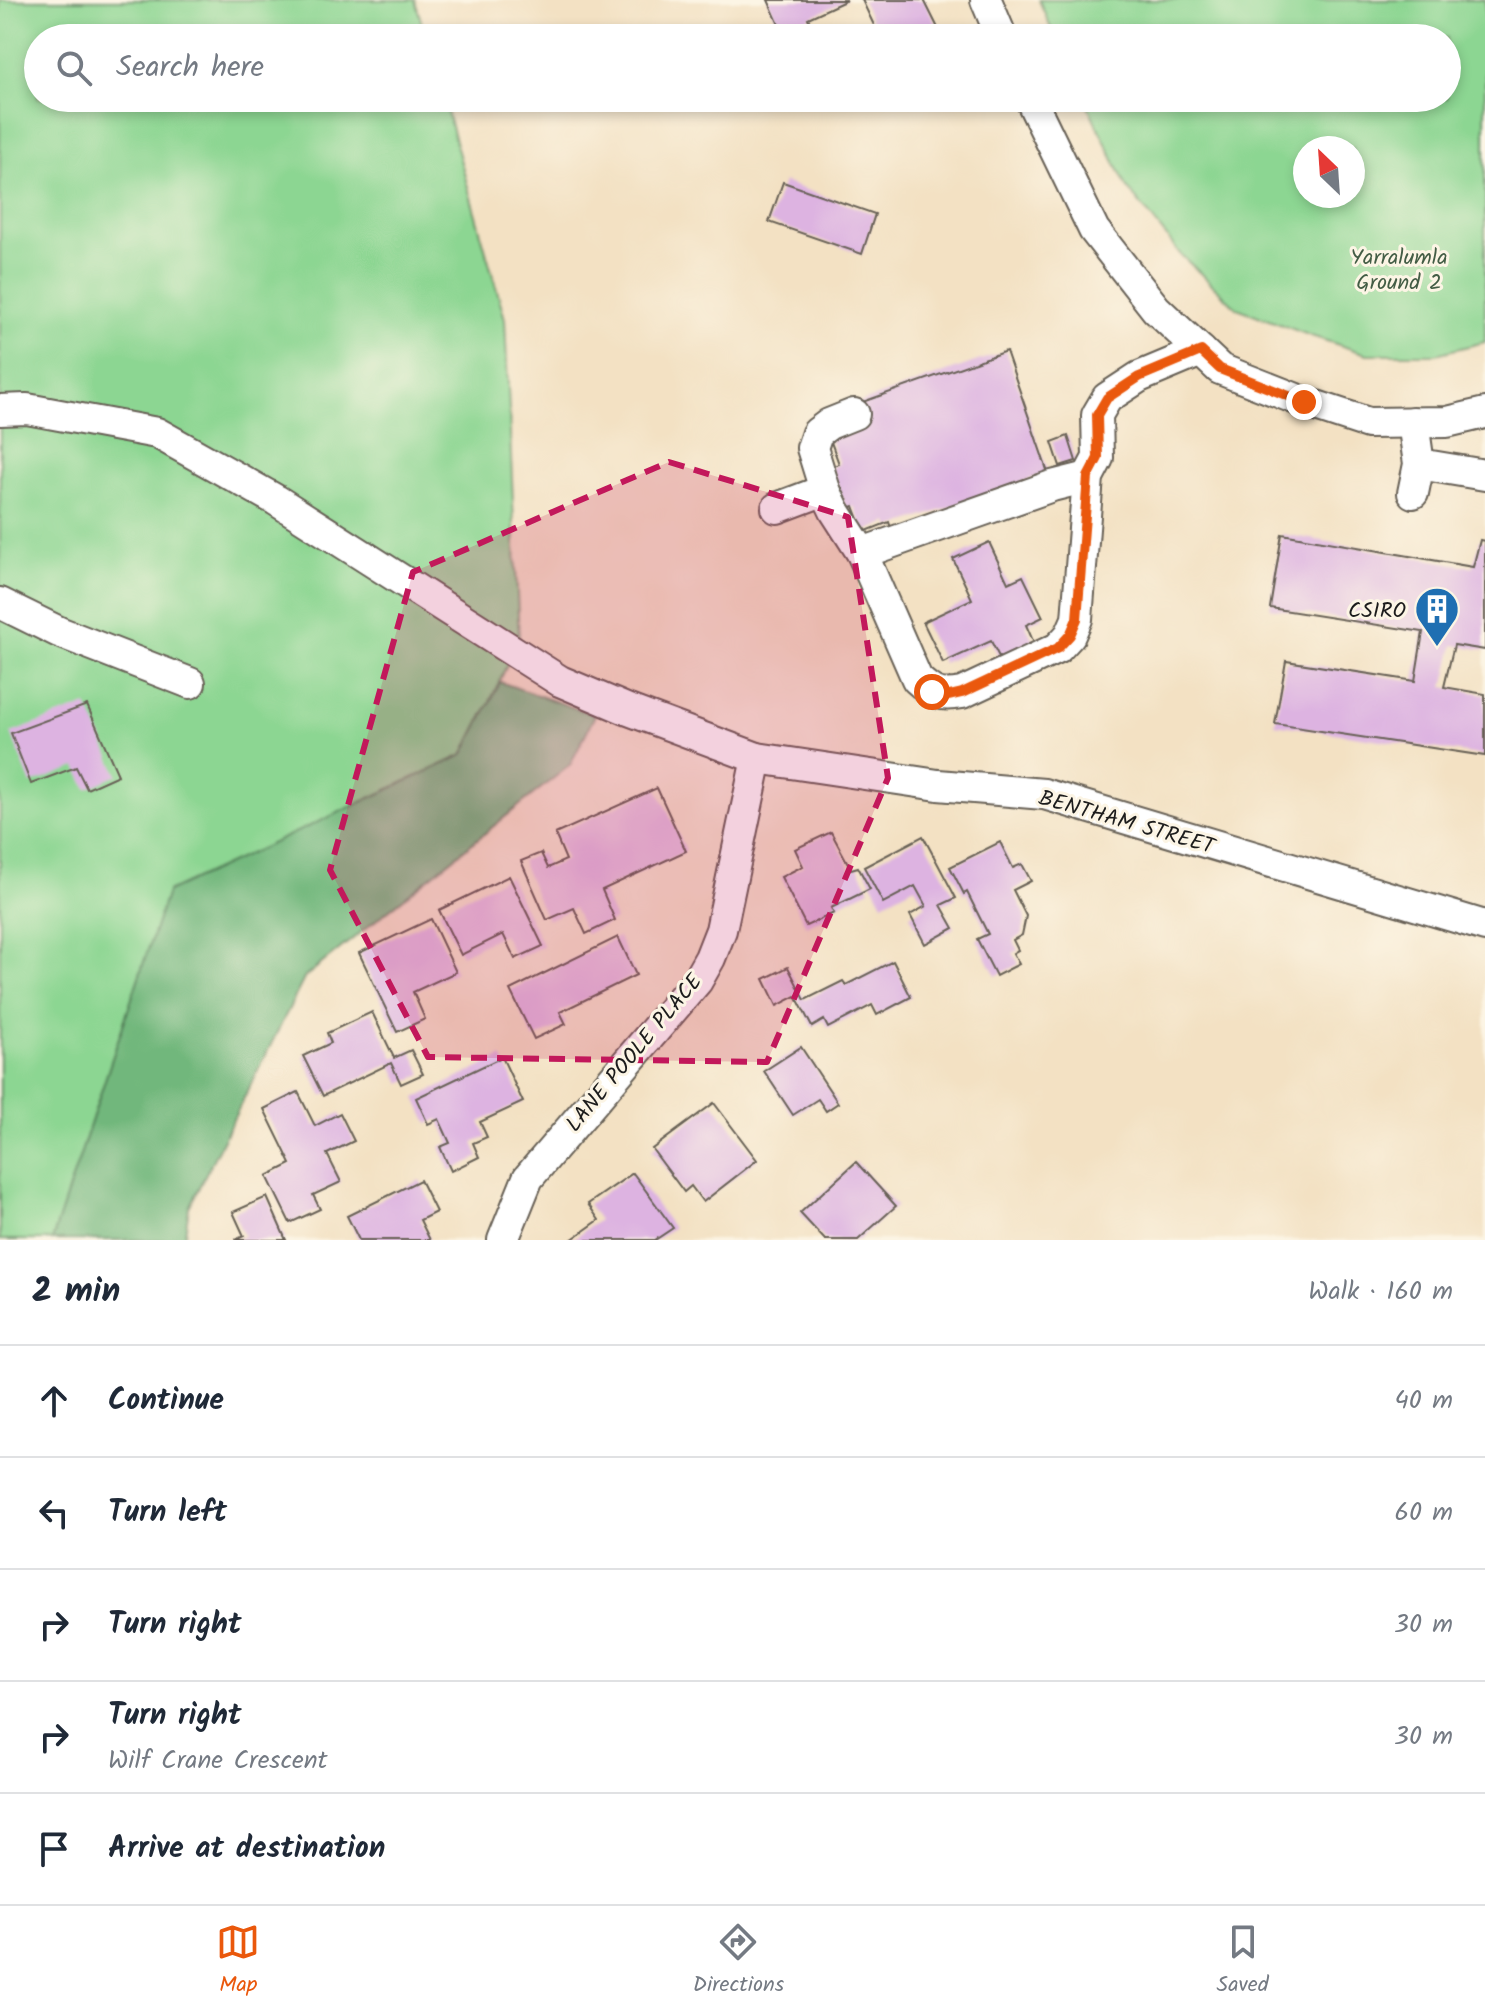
<!DOCTYPE html>
<meta charset="utf-8">
<style>
:root{--surface:#fff;--page:#f2f2f3;--text:#1f2937;--muted:#747a83;--line:#e0e1e3;--accent:#ea580c}
body{margin:0;font-family:Kalam,sans-serif;background:var(--page);color:var(--text)}
.compass{position:absolute;left:1293px;top:136px;width:72px;height:72px;border-radius:50%;background:var(--surface);box-shadow:0 4px 12px #0003;rotate:335deg}
.stop{position:absolute;width:24px;height:24px;margin:-18px;border:6px solid #ea580c;border-radius:50%;background:#fff}
.stop.end{background:#ea580c;border-color:#fff;box-shadow:0 2px 8px #0008}
.list{margin:0;padding:0;list-style:none}
h2{display:flex;justify-content:space-between;align-items:center;height:104px;margin:0;padding:0 32px;font-size:34px}
h2 small{font-size:26px;font-weight:400;color:var(--muted)}
.list li{display:grid;grid-template-columns:52px 1fr auto;gap:24px;align-items:center;box-sizing:border-box;height:112px;padding:0 32px;border-top:2px solid var(--line)}
.list b{display:block;font-size:30px;white-space:nowrap}
.list p{margin:0;font-size:26px;white-space:nowrap;color:var(--muted)}
.list em{font-size:26px;font-style:normal;color:var(--muted)}
.icon{flex:none;width:44px;height:44px;fill:none;stroke:currentColor;stroke-width:2;stroke-linecap:round;stroke-linejoin:round}
.map{position:relative;flex:none;width:1485px;height:1240px;overflow:hidden}
.search{position:absolute;background:var(--surface);box-shadow:0 4px 12px #0003;left:24px;right:24px;top:24px;height:88px;display:flex;align-items:center;gap:20px;box-sizing:border-box;padding:0 28px;border-radius:44px;color:var(--muted);font-size:30px}
.sheet{height:664px;background:var(--surface)}
nav{display:flex;justify-content:space-around;align-items:center;box-sizing:border-box;height:112px;border-top:2px solid var(--line);background:var(--surface);font-size:22px;color:var(--muted)}
nav a{display:grid;justify-items:center;gap:4px}
nav .on{color:var(--accent)}
.map>svg:first-child{display:block}
.green{fill:#8cd692;stroke:#547957;stroke-width:2;fill-rule:evenodd}
.forest{fill:#71b77c;stroke:#466a4c;stroke-width:2}
.building{fill:#ddb3e1}
.lines{fill:none;stroke-linecap:round;stroke-linejoin:round}
.minor-casing{stroke:#676156;stroke-width:34}
.minor{stroke:#fff;stroke-width:30}
.route{stroke:#ea580c;stroke-width:10}
.marked{fill:#c2185b;fill-opacity:0.2;stroke:#c2185b;stroke-width:6;stroke-dasharray:16 10;stroke-linejoin:round}
.labels{text-anchor:middle;stroke-width:6;stroke-linejoin:round;paint-order:stroke}
.park-label{font-size:22px;fill:#435d45;stroke:#fcf5e5}
.poi-label{font-size:22px;fill:#1c1c1c;stroke:#fcf5e5;text-anchor:end}
.street-label{font-size:22px;fill:#1c1c1c;stroke:#fcf5e5}
</style>
<div class="map">
<svg width="1485" height="1240" viewBox="0 0 1485 1240">
<rect width="100%" height="100%" fill="#fcf5e5"/>
<filter id="ink" filterUnits="userSpaceOnUse"><feTurbulence type="fractalNoise" baseFrequency=".0125" numOctaves="2"/><feDisplacementMap in="SourceGraphic" scale="16" xChannelSelector="R" yChannelSelector="G"/><feConvolveMatrix kernelMatrix="1 2 1 2 8 2 1 2 1" color-interpolation-filters="sRGB"/></filter>
<filter id="wash" filterUnits="userSpaceOnUse"><feTurbulence type="fractalNoise" baseFrequency=".006" numOctaves="4" result="noise"/><feDisplacementMap in="SourceGraphic" scale="32" xChannelSelector="R" yChannelSelector="G"/><feGaussianBlur stdDeviation="1.8" result="paint"/><feColorMatrix in="noise" values="0 0 0 0 0 0 0 0 0 0 0 0 0 0 0 0 0 1.4 0 .05"/><feComposite in="paint" operator="in"/></filter>
<g filter="url(#wash)">
<rect width="100%" height="100%" fill="#f3e1c3"/>
<g class="green">
<path d="M0,0H415L426,38H38V98H443L505,319L519,639L466,754L53,1240H0Z"/>
<path d="M1039,0H1485V342L1436,354H1367L1311,336L1237,308L1181,255L1127,187L1084,98H1447V38H1055ZM1305,148H1353V196H1305Z"/>
</g>
<path class="forest" d="M500,682L595,715L570,765L305,977L189,1207L184,1240H52L167,892L463,755Z"/>
<g id="blocks">
<g class="building">
<path d="M768,0H847L808,18L816,36L812,38H785Z"/>
<path d="M862,0H924L943,38H880Z"/>
<path d="M783,182L875,214L862,254L769,222Z"/>
<path d="M1006,351L1048,473L891,528L889,522L864,532L854,506L846,509L831,467L839,464L827,431L851,406Z"/>
<path d="M1068,436L1076,461L1060,466L1052,442Z"/>
<path d="M1282,534L1473,567L1480,540L1485,541V650L1454,645L1444,687L1485,694V756L1275,724L1286,661L1415,681L1423,632L1270,608Z"/>
<path d="M989,542L1008,583L1023,576L1043,617L1026,625L1034,643L1000,659L991,641L943,663L923,622L972,599L953,559Z"/>
<path d="M87,705L118,775L87,789L76,767L31,784L11,733Z"/>
<path d="M657,788L686,851L602,890L615,920L586,934L574,908L547,920L521,861L541,853L548,868L566,860L555,834Z"/>
<path d="M831,832L851,869L858,867L870,889L831,908L834,913L806,926L781,877L803,866L795,849Z"/>
<path d="M923,836L956,898L941,905L954,928L925,944L910,915L926,906L915,886L883,903L864,867Z"/>
<path d="M1000,842L1013,868L1022,864L1031,881L1013,890L1026,916L1022,935L1013,940L1018,950L1013,953L1019,964L996,976L977,939L988,934L967,892L964,894L950,867Z"/>
<path d="M509,876L543,946L515,959L503,934L461,955L439,910Z"/>
<path d="M431,919L456,972L413,992L425,1019L397,1032L359,953Z"/>
<path d="M618,937L636,975L560,1012L566,1024L534,1039L510,990Z"/>
<path d="M893,961L911,997L877,1015L872,1005L828,1028L824,1020L812,1027L796,996L777,1006L764,979L788,967L805,1000L843,981L846,985Z"/>
<path d="M372,1012L394,1058L411,1050L423,1074L401,1084L391,1063L323,1096L303,1056L331,1043L327,1033Z"/>
<path d="M801,1047L838,1103L826,1111L818,1099L793,1115L764,1071Z"/>
<path d="M502,1057L523,1102L480,1122L487,1137L473,1143L479,1157L451,1171L440,1147L450,1143L439,1119L428,1124L416,1098Z"/>
<path d="M298,1092L315,1126L340,1113L354,1141L327,1154L341,1182L313,1195L320,1209L290,1223L267,1176L291,1164L264,1109Z"/>
<path d="M714,1103L757,1160L703,1202L691,1186L684,1192L652,1149Z"/>
<path d="M856,1162L896,1206L858,1240H825L800,1213Z"/>
<path d="M633,1173L673,1228L655,1240H571L599,1220L588,1204Z"/>
<path d="M420,1180L436,1212L420,1220L430,1240H359L347,1216Z"/>
<path d="M267,1197L286,1240H235L244,1236L233,1212Z"/>
</g>
</g>
</g>
<g filter="url(#ink)">
<use href="#blocks" fill-opacity="0" stroke="#676156" stroke-width="2"/>
<g class="lines">
<g class="minor-casing">
<g id="minor">
<path d="M986,0L1002,38"/>
<path d="M1030,98L1094,230L1156,309L1220,369L1304,402L1368,423L1447,422L1485,413"/>
<path d="M0,410L27,409L157,433L276,500L560,681L626,709L757,758L938,785L1044,794L1485,926"/>
<path d="M854,414L829,424L817,433L812,448L825,490L835,511L862,553L917,679C933,694 940,697 962,693L1058,648L1070,635L1077,619L1088,477L1098,458L1097,415L1107,398L1139,377L1201,351"/>
<path d="M1413,422L1419,464L1413,493"/>
<path d="M1419,464L1485,475"/>
<path d="M777,508L825,490"/>
<path d="M862,553L1052,486L1088,477"/>
<path d="M0,603L59,632L190,683"/>
<path d="M503,1240L528,1178L697,981L710,958L721,930L757,758"/>
</g>
</g>
<use href="#minor" class="minor"/>
</g>
</g>
<g class="lines" filter="url(#ink)">
<path class="route" d="M932,692L949,696L962,693L1058,648L1070,635L1077,619L1088,477L1098,458L1097,415L1107,398L1139,377L1201,351L1220,369L1304,402"/>
</g>
<path class="marked" d="M669,462L848,517L888,778L767,1062L428,1057L330,870L413,572Z"/>
<defs>
<g id="building-pin" transform="scale(2.3)"><path d="M0 17L-7.5 6A9.5 9.5 0 1 1 7.5 6Z" fill="#1f6fb2" stroke="#fcf5e5"/><path d="M-4-6H4V6H1V3H-1V6H-4ZM-2.5-4.3h1.7v1.8h-1.7ZM.8-4.3h1.7v1.8H.8ZM-2.5-1h1.7V.8h-1.7ZM.8-1h1.7V.8H.8Z" fill="#fff"/></g>
</defs>
<g fill-rule="evenodd">
<use href="#building-pin" x="1437" y="609"/>
</g>
<g class="labels">
<g class="park-label">
<text x="1399" y="264">Yarralumla<tspan x="1399" dy="25">Ground 2</tspan></text>
</g>
<g class="poi-label">
<text x="1406" y="617">CSIRO</text>
</g>
<g class="street-label">
<text transform="translate(1127 821) rotate(16)" y="8">BENTHAM STREET</text>
<text transform="translate(633 1052) rotate(-50)" y="8">LANE POOLE PLACE</text>
</g>
</g>
</svg>
<svg class="compass" viewBox="-18 -18 36 36"><path d="M0-13l5 13h-10z" fill="#e53935"/><path d="M0 13l5-13h-10z" fill="#747a83"/></svg>
<div class="stop" style="left:932px;top:692px"></div>
<div class="stop end" style="left:1304px;top:402px"></div>
<div class="search"><svg class="icon" aria-label="search" viewBox="0 0 24 24"><circle cx="10" cy="10" r="6"/><path d="M15 15l6 6"/></svg>Search here</div>
</div>
<section class="sheet">
<h2>2 min<small>Walk · 160 m</small></h2>
<ul class="list">
<li><svg class="icon" aria-label="ahead" viewBox="0 0 24 24"><path d="M12 20V5M6 11l6-6 6 6"/></svg><div><b>Continue</b></div><em>40 m</em></li>
<li><svg class="icon" aria-label="left" viewBox="0 0 24 24"><path d="M17 20v-9H6M10 6l-5 5 5 5"/></svg><div><b>Turn left</b></div><em>60 m</em></li>
<li><svg class="icon" aria-label="right" viewBox="0 0 24 24"><path d="M7 20v-9h11M14 6l5 5-5 5"/></svg><div><b>Turn right</b></div><em>30 m</em></li>
<li><svg class="icon" aria-label="right" viewBox="0 0 24 24"><path d="M7 20v-9h11M14 6l5 5-5 5"/></svg><div><b>Turn right</b><p>Wilf Crane Crescent</p></div><em>30 m</em></li>
<li><svg class="icon" aria-label="arrive" viewBox="0 0 24 24"><path d="M6 21V4h12l-3 4 3 4H6"/></svg><div><b>Arrive at destination</b></div></li>
</ul>
</section>
<nav>
<a class="on"><svg class="icon" aria-label="map" viewBox="0 0 24 24"><path d="M3 6l6-2 6 2 6-2v14l-6 2-6-2-6 2zM9 4v14M15 6v14"/></svg>Map</a>
<a><svg class="icon" aria-label="directions" viewBox="0 0 24 24"><path d="M12 3l9 9-9 9-9-9zM9 14v-3h6M13 9l2 2-2 2"/></svg>Directions</a>
<a><svg class="icon" aria-label="saved" viewBox="0 0 24 24"><path d="M7 4h10v16l-5-4-5 4z"/></svg>Saved</a>
</nav>
